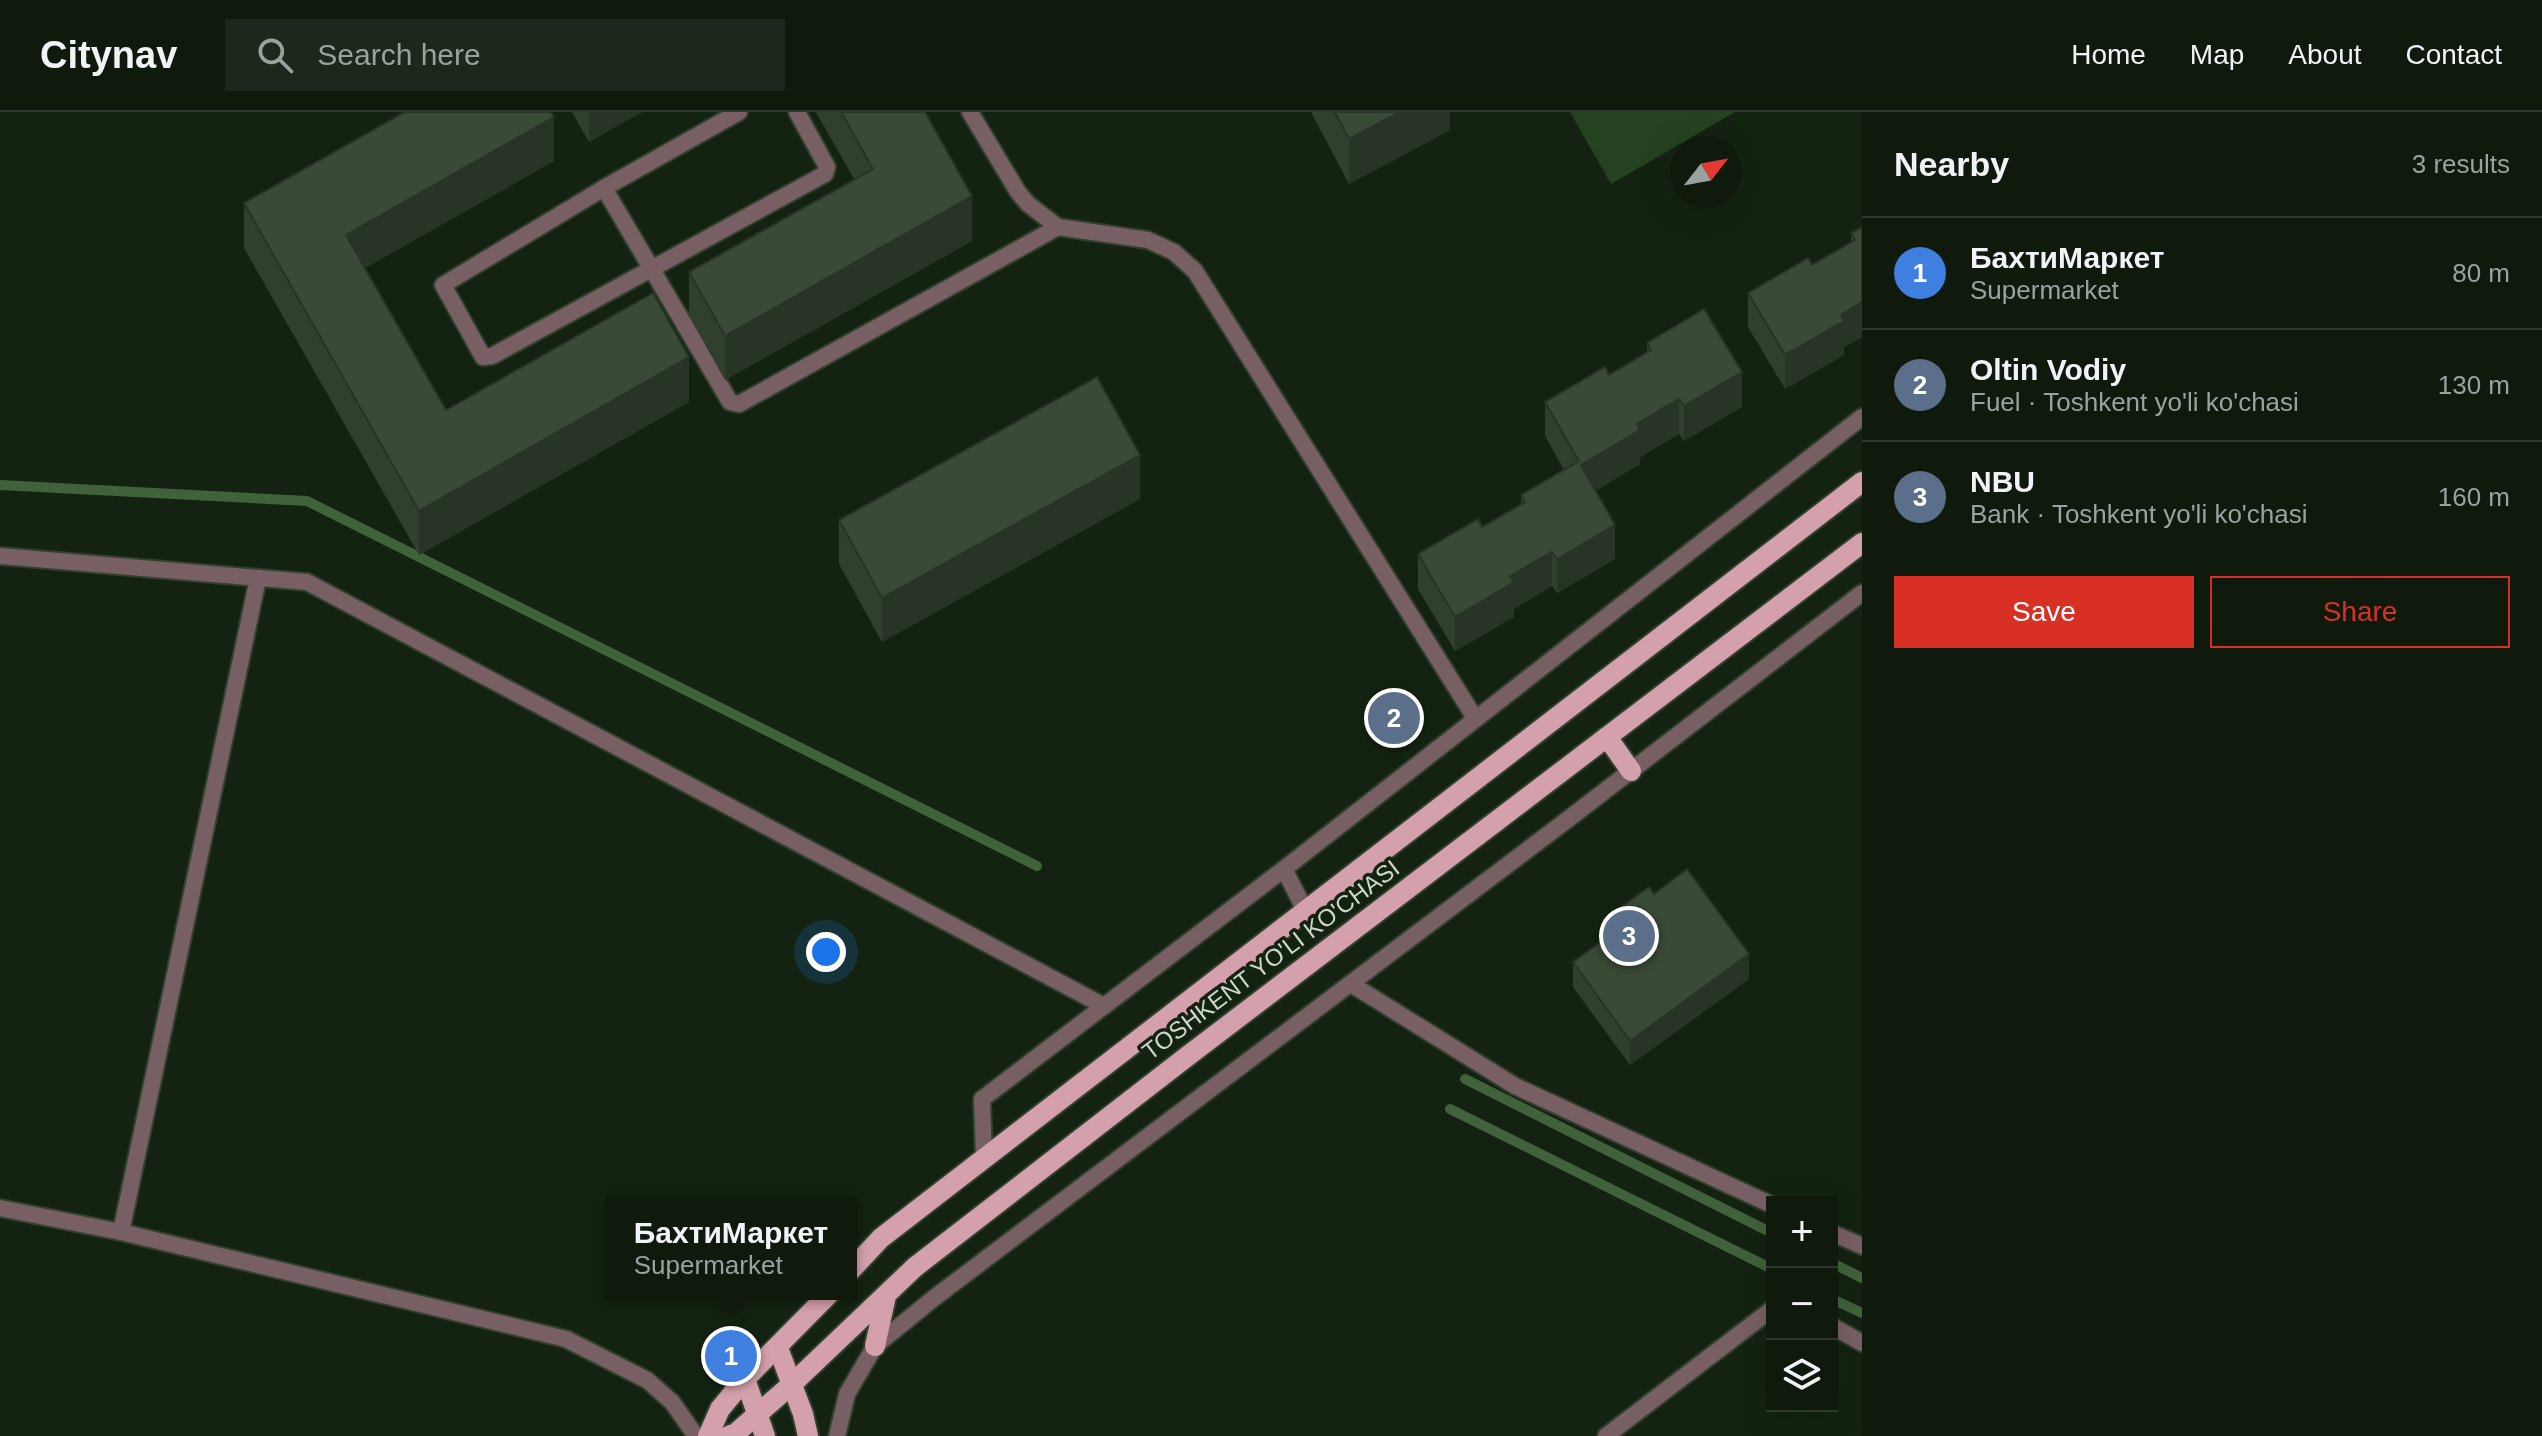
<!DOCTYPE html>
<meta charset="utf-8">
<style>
:root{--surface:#0f1a0d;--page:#1d271b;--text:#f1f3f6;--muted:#9ba19d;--line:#2f382e;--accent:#d93025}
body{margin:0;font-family:Arial,sans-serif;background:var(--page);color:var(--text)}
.controls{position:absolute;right:24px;bottom:24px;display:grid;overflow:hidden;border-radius:0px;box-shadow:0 8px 32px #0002}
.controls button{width:72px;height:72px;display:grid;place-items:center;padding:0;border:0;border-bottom:2px solid var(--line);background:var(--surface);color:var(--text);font:40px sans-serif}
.compass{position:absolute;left:1670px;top:24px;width:72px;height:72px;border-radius:50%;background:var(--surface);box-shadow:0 8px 32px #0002;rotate:59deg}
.you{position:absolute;left:826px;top:840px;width:28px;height:28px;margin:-20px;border:6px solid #fff;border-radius:50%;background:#1a73e8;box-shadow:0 0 0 12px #1a73e833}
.badge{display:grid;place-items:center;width:52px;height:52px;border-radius:50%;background:var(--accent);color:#fff;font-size:26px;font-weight:700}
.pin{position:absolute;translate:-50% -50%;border:4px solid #fff;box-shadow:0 2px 8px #0006}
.popup{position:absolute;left:605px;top:1084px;width:252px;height:104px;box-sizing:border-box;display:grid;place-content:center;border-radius:0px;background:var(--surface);filter:drop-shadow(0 2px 6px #0005);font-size:26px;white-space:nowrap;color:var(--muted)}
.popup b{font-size:30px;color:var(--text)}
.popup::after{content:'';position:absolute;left:50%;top:100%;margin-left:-16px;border:16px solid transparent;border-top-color:var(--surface)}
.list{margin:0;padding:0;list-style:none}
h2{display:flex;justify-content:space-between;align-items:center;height:104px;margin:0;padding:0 32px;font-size:34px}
h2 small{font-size:26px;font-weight:400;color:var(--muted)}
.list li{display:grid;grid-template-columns:52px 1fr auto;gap:24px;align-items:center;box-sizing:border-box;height:112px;padding:0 32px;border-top:2px solid var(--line)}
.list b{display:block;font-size:30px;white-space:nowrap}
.list p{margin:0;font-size:26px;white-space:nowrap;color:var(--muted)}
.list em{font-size:26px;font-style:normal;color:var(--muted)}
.actions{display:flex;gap:16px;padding:24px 32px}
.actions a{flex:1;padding:18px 0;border:2px solid var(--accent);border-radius:0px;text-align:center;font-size:28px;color:var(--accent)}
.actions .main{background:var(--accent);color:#fff}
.icon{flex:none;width:44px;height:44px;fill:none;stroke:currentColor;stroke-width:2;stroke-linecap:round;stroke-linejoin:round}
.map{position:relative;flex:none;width:1862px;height:1324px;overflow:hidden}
header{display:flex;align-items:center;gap:48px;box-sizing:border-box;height:112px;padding:0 40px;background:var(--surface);border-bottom:2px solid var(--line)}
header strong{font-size:38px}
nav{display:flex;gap:44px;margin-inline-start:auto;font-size:28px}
.search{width:560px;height:72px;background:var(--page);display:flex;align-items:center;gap:20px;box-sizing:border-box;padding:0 28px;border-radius:0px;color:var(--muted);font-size:30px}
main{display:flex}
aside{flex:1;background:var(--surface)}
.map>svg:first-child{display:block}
.pitch{fill:#244220}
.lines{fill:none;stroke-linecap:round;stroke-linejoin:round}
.stream{stroke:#3f623a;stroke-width:10}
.minor-casing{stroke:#31402f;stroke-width:20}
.tertiary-casing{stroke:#31402f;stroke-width:20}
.primary-casing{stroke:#31402f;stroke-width:24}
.minor{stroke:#785f64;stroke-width:16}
.tertiary{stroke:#785f64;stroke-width:16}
.primary{stroke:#d4a0ab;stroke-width:20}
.wall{fill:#31402e}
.shaded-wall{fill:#283426}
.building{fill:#394a36;stroke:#283426;stroke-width:2}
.labels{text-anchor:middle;stroke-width:7;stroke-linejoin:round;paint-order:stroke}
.street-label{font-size:24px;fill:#ccd6cb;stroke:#142311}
</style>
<header>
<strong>Citynav</strong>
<div class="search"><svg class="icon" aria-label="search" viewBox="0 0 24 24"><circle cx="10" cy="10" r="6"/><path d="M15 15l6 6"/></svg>Search here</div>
<nav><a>Home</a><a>Map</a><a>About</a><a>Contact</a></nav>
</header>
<main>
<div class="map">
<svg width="1862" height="1324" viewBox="0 0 1862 1324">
<rect width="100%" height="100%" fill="#142311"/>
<path class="pitch" d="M1570,0H1735L1611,72Z"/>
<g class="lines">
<g class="stream">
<path d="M0,373L307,389L1037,754"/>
<path d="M1465,967L1772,1121"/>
<path d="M1450,997L1772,1157"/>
<path d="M1832,1151L1862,1166"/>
<path d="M1832,1187L1862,1201"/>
</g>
<g class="minor-casing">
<g id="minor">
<path d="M739,0L604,76L443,173L483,245L492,244L825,62L827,55L797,0"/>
<path d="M970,0L1018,80L1028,92L1058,115L1148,128L1174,140L1195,159L1475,606"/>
<path d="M604,76L730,290L739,292L1058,115"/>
<path d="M0,444L307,470L1104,894"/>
<path d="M1351,872L1515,974L1772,1093"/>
<path d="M0,1096L121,1120L566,1227L647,1268L672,1290L696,1324"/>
<path d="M121,1120L258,466"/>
<path d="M1832,1121L1862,1134"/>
<path d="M1832,1214L1862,1231"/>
<path d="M1606,1324L1772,1197"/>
</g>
</g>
<g class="tertiary-casing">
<g id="tertiary">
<path d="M1305,798L1284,757L1862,305"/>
<path d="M984,1047L982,987L1284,757"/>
<path d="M837,1324L847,1282L875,1234L934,1186L1567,708L1862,481"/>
</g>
</g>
<g class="primary-casing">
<g id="primary">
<path d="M1607,625L1631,659"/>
<path d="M851,1158L881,1126L1862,370"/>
<path d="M875,1234L886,1184"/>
<path d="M778,1236L803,1302L808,1324"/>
<path d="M745,1267L765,1324"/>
<path d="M708,1324L720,1297L745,1267L829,1182"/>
<path d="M728,1324L736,1321L792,1272L915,1155L1189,943L1862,431"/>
</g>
</g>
<use href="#minor" class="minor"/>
<use href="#tertiary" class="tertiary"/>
<use href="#primary" class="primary"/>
</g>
<g class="wall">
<path d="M572,0H642L589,30Z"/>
<path d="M816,0H925L972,129L725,268L689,204V160L854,67Z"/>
<path d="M1312,0H1450V18L1349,72L1312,2Z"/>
<path d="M554,49L365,156L446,298L689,290L419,443L244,136V91Z"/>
<path d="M1862,115V225L1844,235V243L1785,277L1748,215V181L1812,153L1851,131V121Z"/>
<path d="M1647,231L1742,295L1684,329L1679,322L1640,345V352L1595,379L1615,447L1557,481L1552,474L1514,497V505L1455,539L1418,477V442L1482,415L1521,392V383L1564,358L1545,324V290L1609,263L1647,240Z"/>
<path d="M1140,387L882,530L839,452V408Z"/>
<path d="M1654,782L1749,867L1630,953L1573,875V850L1603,828V808Z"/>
</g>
<g class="shaded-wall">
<path d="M589,0H642L589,30Z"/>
<path d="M1400,0H1450V18L1349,72V27Z"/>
<path d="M554,5V49L346,167V123Z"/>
<path d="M972,84V129L725,268V224Z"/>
<path d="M1862,190V225L1844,235V243L1785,277V243L1841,203Z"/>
<path d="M689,245V290L419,443V399Z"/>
<path d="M1742,260V295L1684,329V294Z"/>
<path d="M1679,287V322L1640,345V352L1581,388V353L1637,312Z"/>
<path d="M1140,343V387L882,530V486Z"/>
<path d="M1615,413V447L1557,481V447Z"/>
<path d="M1552,440V474L1514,497V505L1455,539V505L1510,464Z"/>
<path d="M1749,842V867L1630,953V929Z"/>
</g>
<g class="building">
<path d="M405,0H551L554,5L346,123L446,298L653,181L689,245L419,399L244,91Z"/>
<path d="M841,0H925L972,84L725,224L689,160L873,57Z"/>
<path d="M1335,0H1400L1349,27Z"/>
<path d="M1862,115V190L1841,203L1844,209L1785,243L1748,181L1808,146L1812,153L1855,128L1851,121Z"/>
<path d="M1704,197L1742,260L1684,294L1679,287L1637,312L1640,318L1581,353L1615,413L1557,447L1552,440L1510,464L1514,470L1455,505L1418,442L1478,407L1482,415L1525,390L1521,383L1579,349L1545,290L1605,255L1609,263L1651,238L1647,231Z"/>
<path d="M1097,265L1140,343L882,486L839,408Z"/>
<path d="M1687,757L1749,842L1630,929L1573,850L1613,821L1603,808L1649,775L1654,782Z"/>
</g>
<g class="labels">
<g class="street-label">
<text transform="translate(1271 848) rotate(-37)" y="8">TOSHKENT YO'LI KO'CHASI</text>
</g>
</g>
</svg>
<div class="controls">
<button>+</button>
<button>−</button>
<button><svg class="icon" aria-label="layers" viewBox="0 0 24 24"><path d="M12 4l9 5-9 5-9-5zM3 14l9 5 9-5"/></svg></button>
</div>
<svg class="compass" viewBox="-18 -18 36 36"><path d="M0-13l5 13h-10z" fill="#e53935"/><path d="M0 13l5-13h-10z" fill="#9ba19d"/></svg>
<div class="you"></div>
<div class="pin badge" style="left:731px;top:1244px;background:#3f7fe0">1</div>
<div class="popup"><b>БахтиМаркет</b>Supermarket</div>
<div class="pin badge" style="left:1394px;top:606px;background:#5c6f8a">2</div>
<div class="pin badge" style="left:1629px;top:824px;background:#5c6f8a">3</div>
</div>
<aside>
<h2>Nearby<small>3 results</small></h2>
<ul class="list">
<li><span class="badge" style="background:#3f7fe0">1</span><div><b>БахтиМаркет</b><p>Supermarket</p></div><em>80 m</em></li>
<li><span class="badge" style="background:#5c6f8a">2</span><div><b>Oltin Vodiy</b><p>Fuel · Toshkent yo'li ko'chasi</p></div><em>130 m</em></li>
<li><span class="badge" style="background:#5c6f8a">3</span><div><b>NBU</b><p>Bank · Toshkent yo'li ko'chasi</p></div><em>160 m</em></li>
</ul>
<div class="actions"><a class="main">Save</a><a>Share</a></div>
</aside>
</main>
